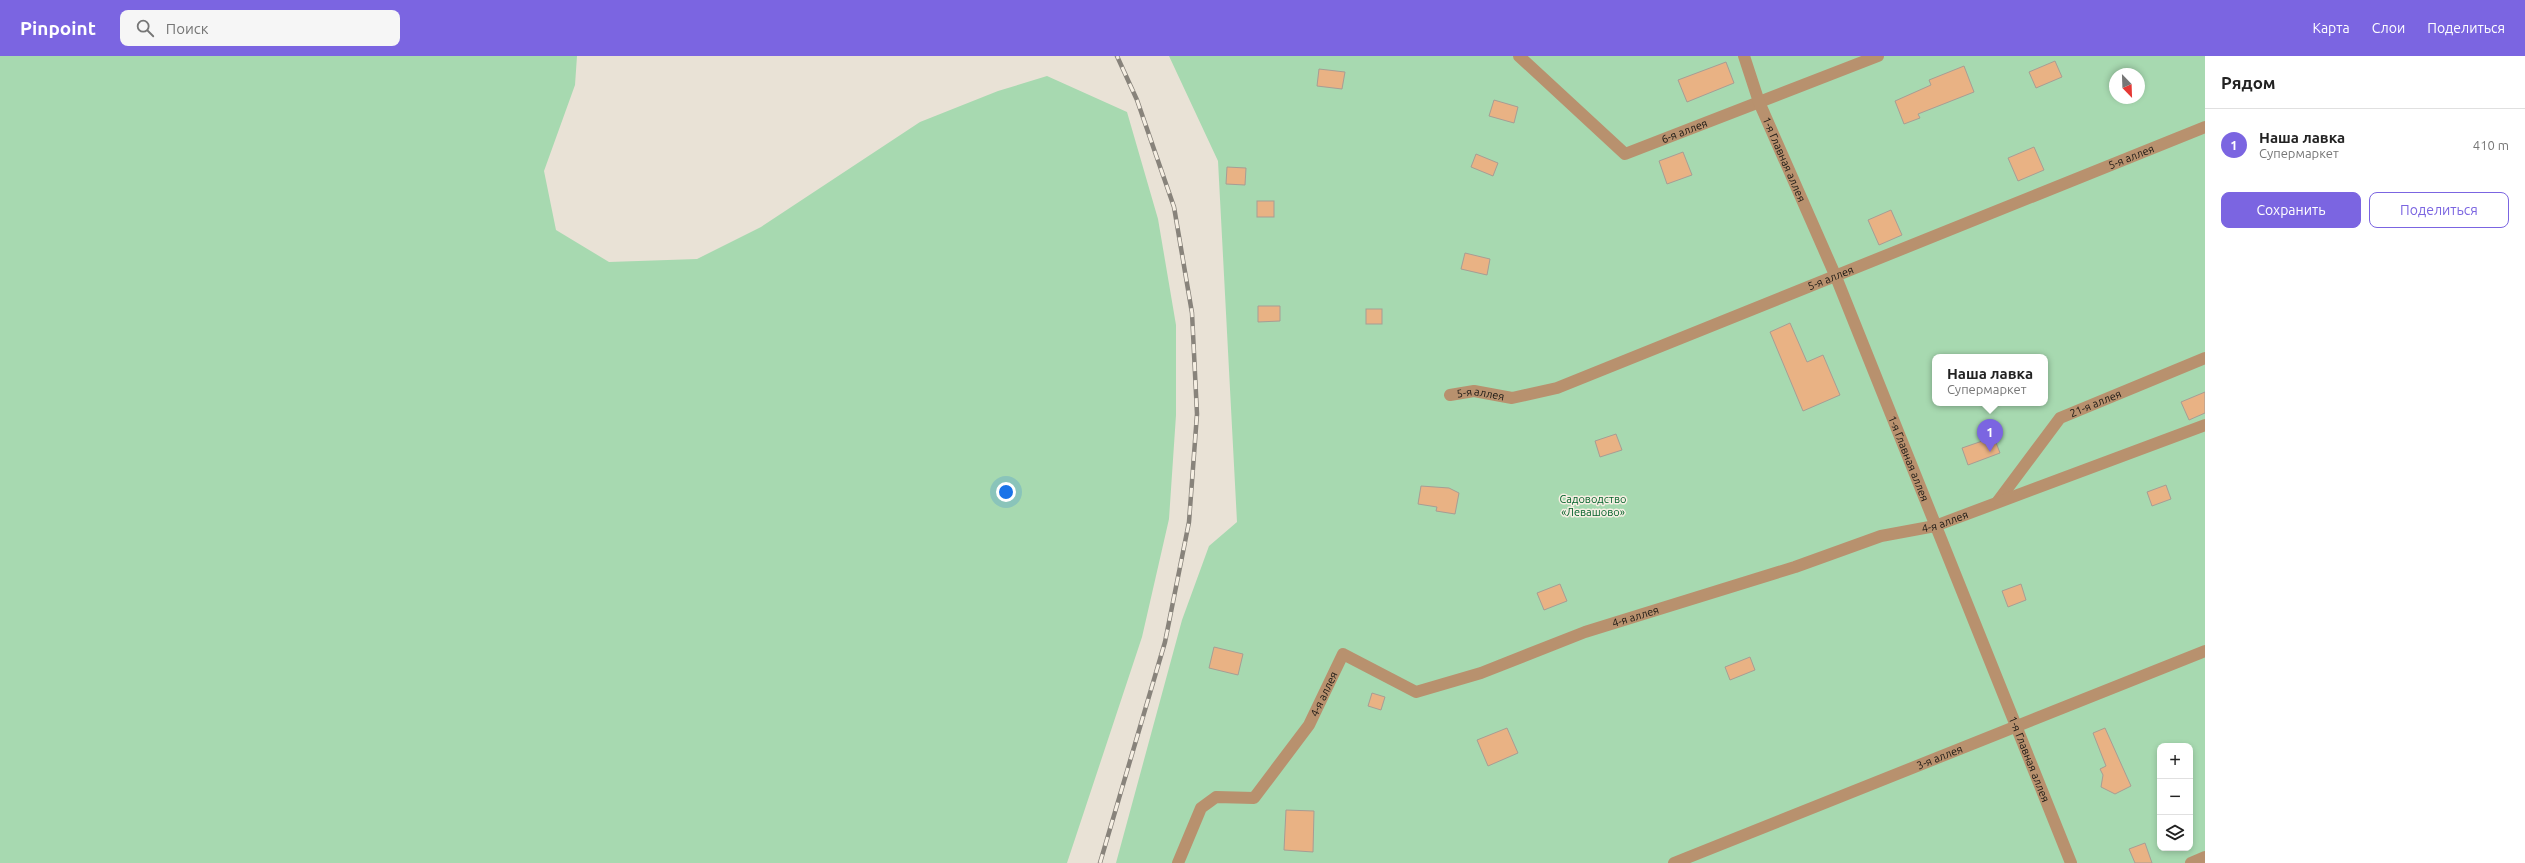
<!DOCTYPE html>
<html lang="ru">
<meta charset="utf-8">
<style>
:root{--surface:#fff;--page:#f6f6f6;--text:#222;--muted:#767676;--line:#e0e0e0;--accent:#7b65e1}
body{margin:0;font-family:Ubuntu,sans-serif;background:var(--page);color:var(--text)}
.controls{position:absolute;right:12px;bottom:12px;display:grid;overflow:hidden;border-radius:8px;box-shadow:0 2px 6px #0003}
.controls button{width:36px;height:36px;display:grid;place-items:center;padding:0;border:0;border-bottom:1px solid var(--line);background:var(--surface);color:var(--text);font:20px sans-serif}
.compass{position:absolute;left:2109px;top:12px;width:36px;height:36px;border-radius:50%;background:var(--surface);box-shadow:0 2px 6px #0003;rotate:157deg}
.you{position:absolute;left:1006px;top:436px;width:14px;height:14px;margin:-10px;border:3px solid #fff;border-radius:50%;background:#1a73e8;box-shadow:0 0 0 6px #1a73e833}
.badge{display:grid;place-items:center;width:26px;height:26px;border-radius:50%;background:var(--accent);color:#fff;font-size:13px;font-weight:700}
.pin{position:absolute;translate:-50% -33px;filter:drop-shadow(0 1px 2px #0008)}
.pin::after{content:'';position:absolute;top:21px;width:14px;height:12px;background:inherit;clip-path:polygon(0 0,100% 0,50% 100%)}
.popup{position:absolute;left:1932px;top:298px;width:116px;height:52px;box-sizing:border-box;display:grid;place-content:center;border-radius:8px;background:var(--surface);filter:drop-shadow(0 1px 3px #0005);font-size:13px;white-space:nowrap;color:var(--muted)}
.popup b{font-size:15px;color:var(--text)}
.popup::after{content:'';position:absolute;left:50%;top:100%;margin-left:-8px;border:8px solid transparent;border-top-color:var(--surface)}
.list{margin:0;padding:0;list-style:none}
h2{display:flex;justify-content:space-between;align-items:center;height:52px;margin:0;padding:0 16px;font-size:17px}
h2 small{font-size:13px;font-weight:400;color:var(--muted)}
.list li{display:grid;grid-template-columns:26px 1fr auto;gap:12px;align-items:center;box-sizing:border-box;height:72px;padding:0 16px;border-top:1px solid var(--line)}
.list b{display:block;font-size:15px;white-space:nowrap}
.list p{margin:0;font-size:13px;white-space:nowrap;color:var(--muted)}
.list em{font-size:13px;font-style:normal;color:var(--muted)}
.actions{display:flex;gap:8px;padding:12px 16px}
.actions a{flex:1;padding:9px 0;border:1px solid var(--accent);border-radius:8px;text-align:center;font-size:14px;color:var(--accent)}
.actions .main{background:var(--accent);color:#fff}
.icon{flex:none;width:22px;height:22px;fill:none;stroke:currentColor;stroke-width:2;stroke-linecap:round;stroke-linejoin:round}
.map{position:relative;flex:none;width:2205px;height:807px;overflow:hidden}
header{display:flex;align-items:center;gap:24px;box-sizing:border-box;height:56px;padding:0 20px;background:var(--accent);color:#fff}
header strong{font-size:19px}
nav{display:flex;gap:22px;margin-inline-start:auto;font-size:14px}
.search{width:280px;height:36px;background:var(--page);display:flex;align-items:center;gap:10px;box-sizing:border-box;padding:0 14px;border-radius:8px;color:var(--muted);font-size:15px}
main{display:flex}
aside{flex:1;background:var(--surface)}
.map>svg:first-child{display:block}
.green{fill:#a7d9b0;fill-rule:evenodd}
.building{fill:#e9b284;stroke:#a79d94}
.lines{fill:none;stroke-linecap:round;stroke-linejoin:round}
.minor{stroke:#b8916e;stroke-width:12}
.rail-casing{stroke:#88837b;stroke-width:4.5}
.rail{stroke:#f6efe3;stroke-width:3;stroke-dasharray:9;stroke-linecap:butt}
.labels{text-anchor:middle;stroke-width:3;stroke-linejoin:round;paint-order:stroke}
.street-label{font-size:11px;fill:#1b1814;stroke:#f6efe3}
.park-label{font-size:11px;fill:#026129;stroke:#f6efe3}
</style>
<header>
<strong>Pinpoint</strong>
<div class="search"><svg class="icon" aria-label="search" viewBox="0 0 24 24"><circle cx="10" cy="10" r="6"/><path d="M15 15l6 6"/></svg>Поиск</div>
<nav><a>Карта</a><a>Слои</a><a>Поделиться</a></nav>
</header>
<main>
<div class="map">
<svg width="2205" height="807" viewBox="0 0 2205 807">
<rect width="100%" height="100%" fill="#e9e2d6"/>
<g class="green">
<path d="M0,0H577L575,29L544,115L556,174L609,206L697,203L761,171L920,66L998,35L1047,20L1127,56L1158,163L1176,269V359L1169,463L1142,581L1067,807H0Z"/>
<path d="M1169,0H2205V807H1116L1182,564L1209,490L1237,466L1218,105ZM2115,18H2139V42H2115ZM1935,301H2045V347H1935ZM2160,690H2190V792H2160Z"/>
</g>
<g class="building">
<path d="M2055,5L2062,21L2036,32L2029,16Z"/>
<path d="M1726,6L1734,27L1687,46L1678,24Z"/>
<path d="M1964,10L1974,36L1918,58L1920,62L1904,68L1895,45L1931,29L1929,24Z"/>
<path d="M1319,13L1345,16L1342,33L1317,30Z"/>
<path d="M1494,44L1518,51L1514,67L1489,60Z"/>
<path d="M2034,91L2044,114L2018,125L2008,102Z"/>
<path d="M1683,96L1692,119L1667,128L1659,105Z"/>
<path d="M1476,98L1498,107L1493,120L1471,111Z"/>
<path d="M1227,111L1246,112L1245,129L1226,128Z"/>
<rect x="1257" y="145" width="17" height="16"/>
<path d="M1891,154L1902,179L1879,189L1868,164Z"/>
<path d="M1465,197L1490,203L1487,219L1461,213Z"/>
<path d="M1258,250H1280V265L1258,266Z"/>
<rect x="1366" y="253" width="16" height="15"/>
<path d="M1790,267L1807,306L1823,299L1840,339L1803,355L1770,276Z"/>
<path d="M2205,336V357L2189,364L2181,346Z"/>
<path d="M1616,378L1622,394L1600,401L1595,385Z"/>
<path d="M1994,381L2000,397L1968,409L1962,392Z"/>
<path d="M2166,429L2171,443L2152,450L2147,436Z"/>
<path d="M1421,430L1449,432L1459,437L1455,458L1436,455L1437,451L1418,448Z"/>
<path d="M1560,528L1567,545L1544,554L1537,537Z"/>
<path d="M2021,528L2026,544L2008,551L2002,535Z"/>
<path d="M1214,591L1243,598L1238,619L1209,612Z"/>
<path d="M1750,601L1755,614L1730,624L1725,611Z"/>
<path d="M1372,637L1385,641L1381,654L1368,650Z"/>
<path d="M1507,672L1518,697L1488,710L1477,684Z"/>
<path d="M2105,672L2131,730L2115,738L2101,731L2103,719L2100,713L2106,710L2093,677Z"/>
<path d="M1286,754L1314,755L1313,796L1284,794Z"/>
<path d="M2145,787L2152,807H2135L2129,793Z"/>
</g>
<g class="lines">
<g class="minor">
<path id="s1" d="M1519,0L1625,98L1878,0"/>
<path id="s2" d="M1744,0L1759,46L1836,221L2071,807"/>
<path id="s3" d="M1450,339L1474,335L1512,342L1557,332L2205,71"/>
<path id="s4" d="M1998,445L2060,362L2205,302"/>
<path id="s5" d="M1178,807L1201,752L1216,741L1254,742L1309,669L1343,598L1416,636L1481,617L1585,576L1795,511L1881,480L1935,470L2205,369"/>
<path id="s6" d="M1674,807L2205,595"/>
<path d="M2191,807L2205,801"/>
</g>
<g class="rail-casing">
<path id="rail" d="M1100,807L1165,586L1189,466L1197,358L1192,257L1174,151L1137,44L1117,0"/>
</g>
<use href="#rail" class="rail"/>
</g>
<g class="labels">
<g class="street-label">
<text dy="4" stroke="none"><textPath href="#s1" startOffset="208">6-я аллея</textPath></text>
<text dy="4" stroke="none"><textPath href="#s3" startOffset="728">5-я аллея</textPath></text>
<text dy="4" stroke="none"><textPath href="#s2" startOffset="111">1-я Главная аллея</textPath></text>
<text dy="4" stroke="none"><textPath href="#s3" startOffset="404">5-я аллея</textPath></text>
<text dy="4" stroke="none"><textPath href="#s3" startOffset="31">5-я аллея</textPath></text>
<text dy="4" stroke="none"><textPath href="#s4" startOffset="142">21-я аллея</textPath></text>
<text dy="4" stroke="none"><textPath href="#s2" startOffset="435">1-я Главная аллея</textPath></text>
<text dy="4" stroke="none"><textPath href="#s5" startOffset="925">4-я аллея</textPath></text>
<text dy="4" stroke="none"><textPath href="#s5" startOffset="601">4-я аллея</textPath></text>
<text dy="4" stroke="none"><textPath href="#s5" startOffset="242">4-я аллея</textPath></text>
<text dy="4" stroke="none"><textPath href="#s6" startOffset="286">3-я аллея</textPath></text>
<text dy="4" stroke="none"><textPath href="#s2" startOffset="759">1-я Главная аллея</textPath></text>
</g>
<g class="park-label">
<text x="1593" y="447">Садоводство<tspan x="1593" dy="13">«Левашово»</tspan></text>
</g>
</g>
</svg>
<div class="controls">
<button>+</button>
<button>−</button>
<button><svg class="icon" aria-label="layers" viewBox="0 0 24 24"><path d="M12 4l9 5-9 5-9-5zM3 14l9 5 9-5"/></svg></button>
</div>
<svg class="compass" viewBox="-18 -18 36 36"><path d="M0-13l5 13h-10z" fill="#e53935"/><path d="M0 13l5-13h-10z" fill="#767676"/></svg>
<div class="you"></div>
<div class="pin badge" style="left:1990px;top:396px">1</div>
<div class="popup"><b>Наша лавка</b>Супермаркет</div>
</div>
<aside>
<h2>Рядом<small></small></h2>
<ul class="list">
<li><span class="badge">1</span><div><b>Наша лавка</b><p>Супермаркет</p></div><em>410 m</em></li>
</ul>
<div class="actions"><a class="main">Сохранить</a><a>Поделиться</a></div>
</aside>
</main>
